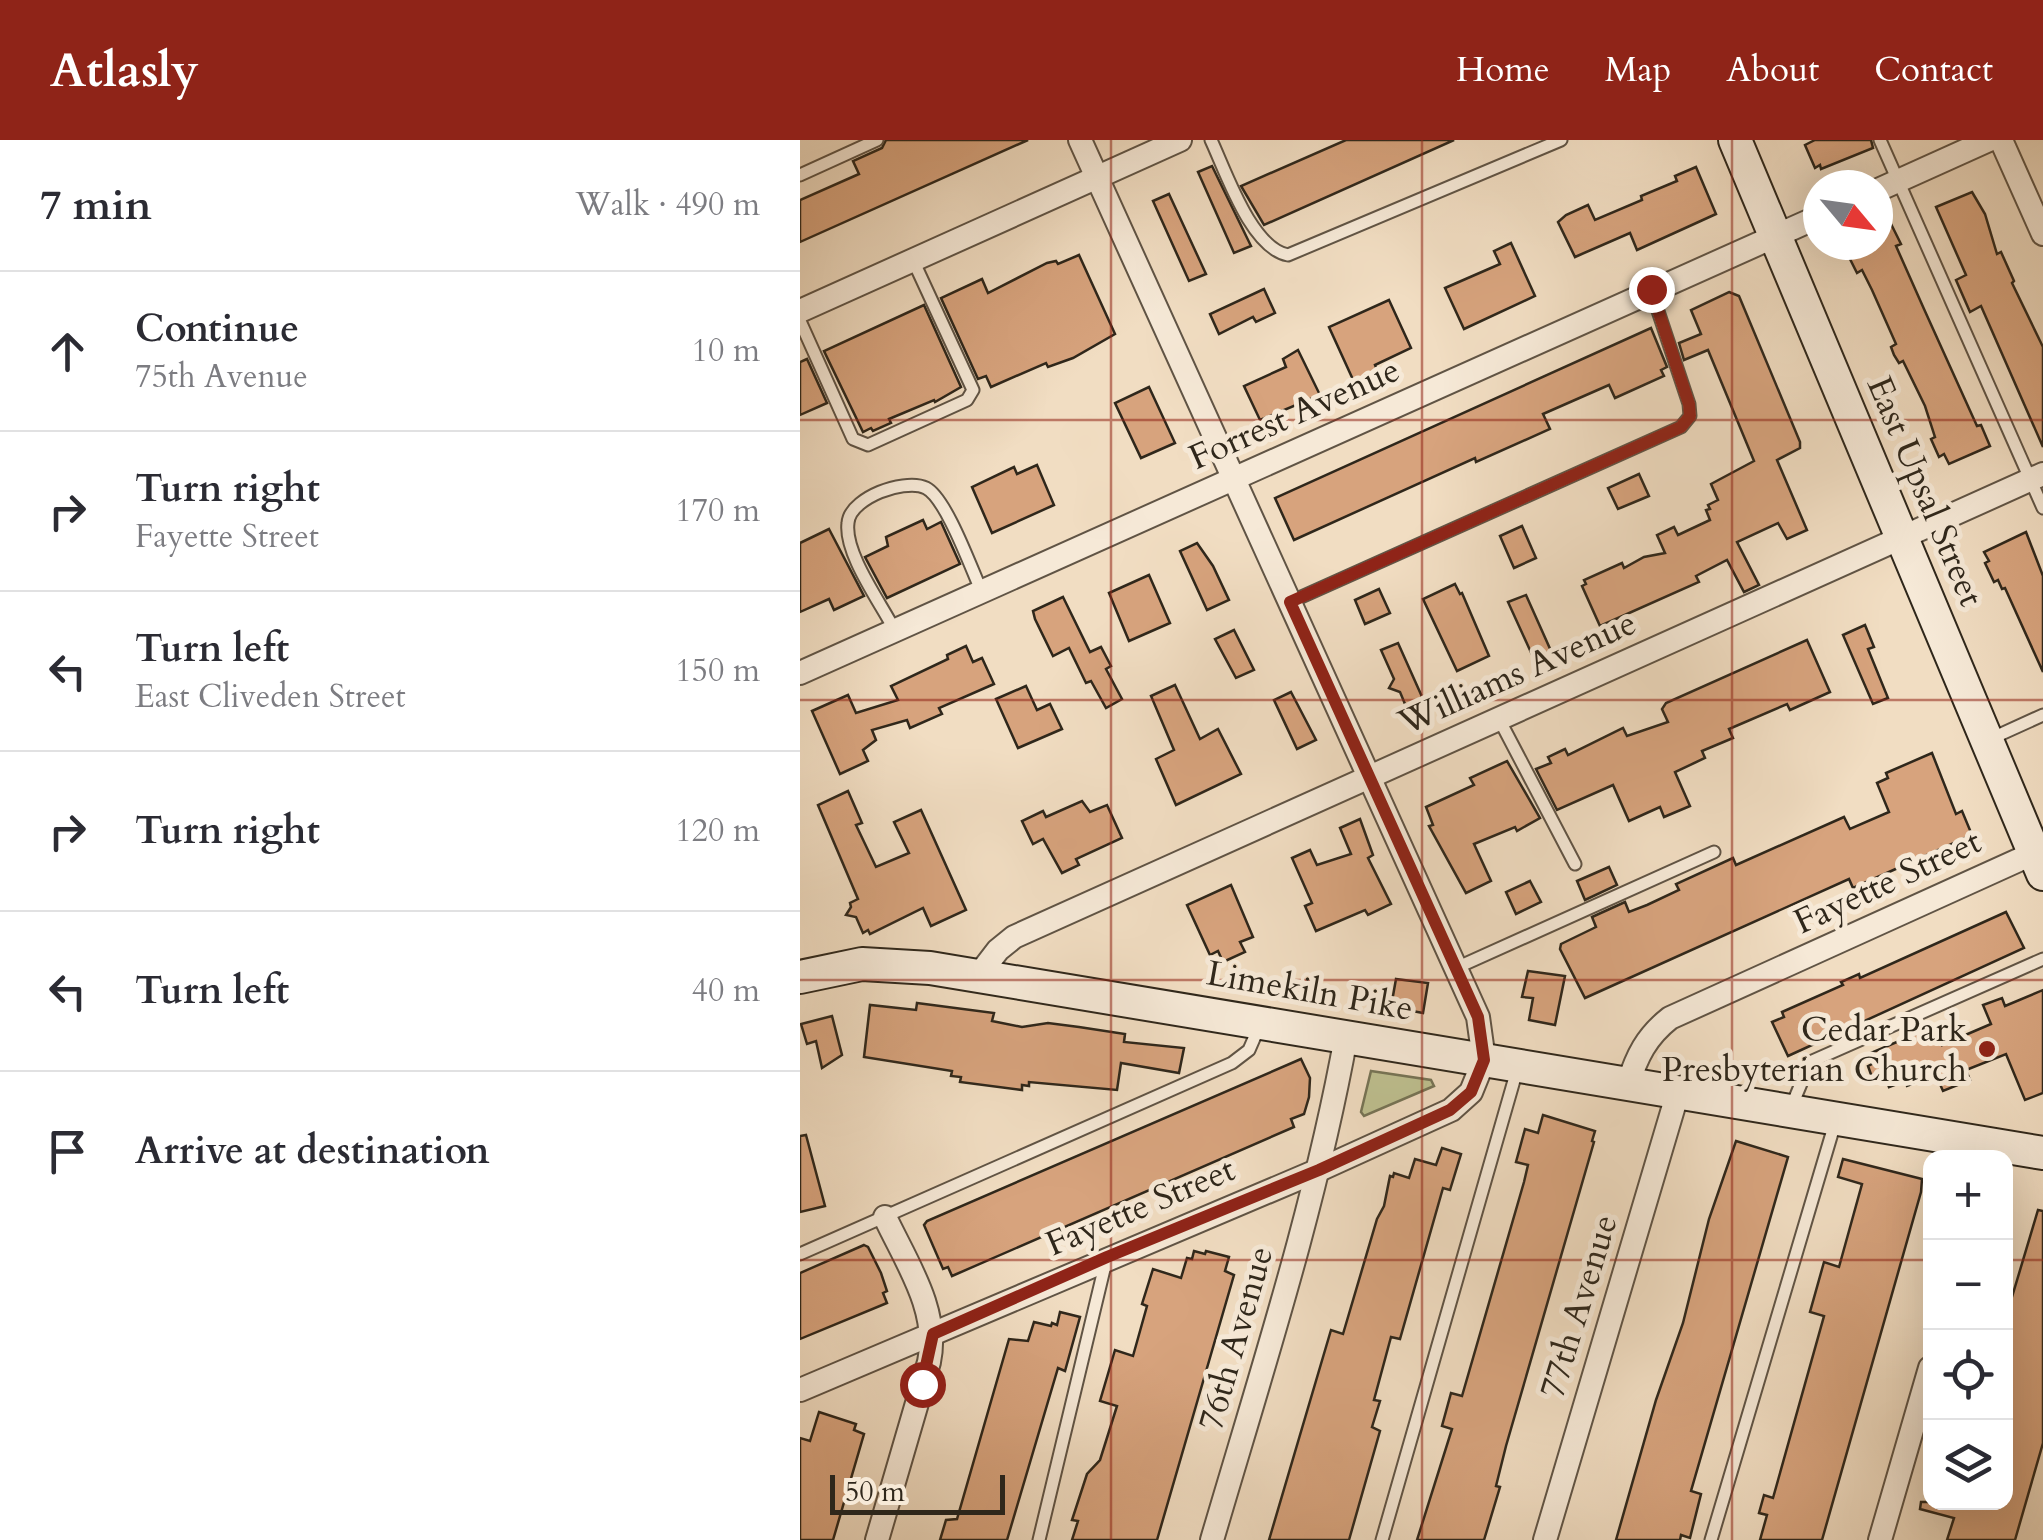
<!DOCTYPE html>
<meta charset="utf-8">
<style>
:root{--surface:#fff;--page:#f2f2f3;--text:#2b2b33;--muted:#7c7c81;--line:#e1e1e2;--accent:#8f2418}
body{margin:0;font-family:Cardo,serif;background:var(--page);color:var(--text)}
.controls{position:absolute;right:30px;bottom:30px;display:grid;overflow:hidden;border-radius:20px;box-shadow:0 10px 40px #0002}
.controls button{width:90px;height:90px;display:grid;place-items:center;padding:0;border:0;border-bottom:2px solid var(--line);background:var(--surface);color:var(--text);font:50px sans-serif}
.compass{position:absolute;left:1003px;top:30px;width:90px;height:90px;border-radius:50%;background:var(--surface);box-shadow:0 10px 40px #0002;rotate:119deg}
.scale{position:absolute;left:30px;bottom:25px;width:175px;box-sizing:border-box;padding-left:10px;border:5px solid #2f271b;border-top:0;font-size:28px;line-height:35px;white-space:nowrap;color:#2f271b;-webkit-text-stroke:8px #f6e9d7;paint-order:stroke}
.stop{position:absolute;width:30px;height:30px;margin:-22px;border:8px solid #8f2418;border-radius:50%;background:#fff}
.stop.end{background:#8f2418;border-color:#fff;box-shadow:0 2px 10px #0008}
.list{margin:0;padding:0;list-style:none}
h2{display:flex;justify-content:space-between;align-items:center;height:130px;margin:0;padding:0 40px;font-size:42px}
h2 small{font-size:32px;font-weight:400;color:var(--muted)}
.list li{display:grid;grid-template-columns:65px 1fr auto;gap:30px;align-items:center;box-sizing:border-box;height:160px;padding:0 40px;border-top:2px solid var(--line)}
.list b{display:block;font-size:38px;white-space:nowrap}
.list p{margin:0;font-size:32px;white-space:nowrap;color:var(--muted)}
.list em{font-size:32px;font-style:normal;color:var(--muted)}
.icon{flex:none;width:55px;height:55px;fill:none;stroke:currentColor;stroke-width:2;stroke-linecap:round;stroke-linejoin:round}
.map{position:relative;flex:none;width:1243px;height:1400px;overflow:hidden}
header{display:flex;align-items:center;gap:60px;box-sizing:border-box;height:140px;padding:0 50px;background:var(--accent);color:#fff}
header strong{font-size:48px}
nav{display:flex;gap:55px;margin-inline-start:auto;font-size:35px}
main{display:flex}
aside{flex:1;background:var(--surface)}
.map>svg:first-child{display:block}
.green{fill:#bec090;stroke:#767456;stroke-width:2.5}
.building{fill:#d7a37d;stroke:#2f271b;stroke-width:2.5}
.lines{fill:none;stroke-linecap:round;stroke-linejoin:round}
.lane-casing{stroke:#605445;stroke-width:15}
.street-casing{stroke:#605445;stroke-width:26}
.secondary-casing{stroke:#2f271b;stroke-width:36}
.lane{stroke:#f6e9d7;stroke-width:11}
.street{stroke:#f6e9d7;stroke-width:22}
.secondary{stroke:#f6e9d7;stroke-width:32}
.route{stroke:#8f2418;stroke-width:12}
.grid{fill:none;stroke:#8f2418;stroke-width:2.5;stroke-opacity:0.55}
.poi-dot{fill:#8f2418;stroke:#f6e9d7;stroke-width:4}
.labels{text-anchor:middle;stroke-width:10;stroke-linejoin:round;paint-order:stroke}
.street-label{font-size:35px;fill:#2f271b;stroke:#f6e9d7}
.poi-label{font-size:35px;fill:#2f271b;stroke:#f6e9d7;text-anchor:end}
</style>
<header>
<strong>Atlasly</strong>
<nav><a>Home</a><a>Map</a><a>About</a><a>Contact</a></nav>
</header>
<main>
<aside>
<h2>7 min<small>Walk · 490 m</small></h2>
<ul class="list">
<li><svg class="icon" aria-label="ahead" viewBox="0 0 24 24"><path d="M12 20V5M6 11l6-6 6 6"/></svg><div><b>Continue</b><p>75th Avenue</p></div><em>10 m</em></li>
<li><svg class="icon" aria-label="right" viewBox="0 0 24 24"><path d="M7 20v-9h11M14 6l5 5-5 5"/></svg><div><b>Turn right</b><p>Fayette Street</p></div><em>170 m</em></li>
<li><svg class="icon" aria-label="left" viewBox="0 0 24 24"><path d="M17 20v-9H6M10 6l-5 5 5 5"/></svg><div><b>Turn left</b><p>East Cliveden Street</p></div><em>150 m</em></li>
<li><svg class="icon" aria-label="right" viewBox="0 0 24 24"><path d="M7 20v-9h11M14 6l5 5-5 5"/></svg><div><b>Turn right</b></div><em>120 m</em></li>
<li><svg class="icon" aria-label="left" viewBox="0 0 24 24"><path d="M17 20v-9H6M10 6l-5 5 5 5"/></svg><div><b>Turn left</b></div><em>40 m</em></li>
<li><svg class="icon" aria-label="arrive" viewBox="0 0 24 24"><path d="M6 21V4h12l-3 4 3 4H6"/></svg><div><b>Arrive at destination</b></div></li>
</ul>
</aside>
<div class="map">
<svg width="1243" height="1400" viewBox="0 0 1243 1400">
<rect width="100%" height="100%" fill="#f1ddc2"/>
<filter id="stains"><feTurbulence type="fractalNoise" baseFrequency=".002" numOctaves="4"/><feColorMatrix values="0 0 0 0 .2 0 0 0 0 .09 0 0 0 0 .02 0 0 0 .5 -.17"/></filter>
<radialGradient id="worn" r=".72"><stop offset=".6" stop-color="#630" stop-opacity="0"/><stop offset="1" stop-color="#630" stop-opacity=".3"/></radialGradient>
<path class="green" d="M571,931L631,940L634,946L564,976L561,972Z"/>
<g class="building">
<path d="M86,0H228L0,102V60L59,34L53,21L82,8Z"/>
<path d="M546,0H654L464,85L441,46Z"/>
<path d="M1015,0H1071L1073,8L1021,29L1020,25L1015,28L1005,5Z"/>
<path d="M412,26L451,106L434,113L398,32Z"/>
<path d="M896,27L916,74L837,110L830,93L775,117L758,82L766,75L788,65L795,80L842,60L841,56L877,41L875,36Z"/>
<path d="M1172,52L1185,74L1197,114L1201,112L1214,141L1212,143L1243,207V307L1181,166L1170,172L1156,140L1166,135L1136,67Z"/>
<path d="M369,54L406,134L389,141L353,61Z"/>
<path d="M1078,69L1087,86L1091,84L1101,104L1096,106L1124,169L1177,286L1181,285L1190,306L1149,324L1144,314L1139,317L1131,299L1135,297L1125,266L1103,221L1099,223L1094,215L1091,207L1096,204L1072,150L1062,130L1057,133L1048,115L1054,112L1050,105H1078Z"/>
<path d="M711,103L735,156L664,189L645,148L700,124L694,111Z"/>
<path d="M279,115L315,194L273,218L248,227L246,223L191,247L186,236L178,239L141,158L182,139L188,153L247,123L256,121L258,124Z"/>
<path d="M464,149L475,173L456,182L453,177L419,194L410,174Z"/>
<path d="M929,152L939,156L1000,302V308L977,320L1007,390L987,399L978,383L937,402L959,445L944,452L927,420L896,436L899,442L800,486L782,446L786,444L784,440L822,423L824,428L844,417L865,413L857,395L874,387L878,395L910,380L906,370L910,369L908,365L918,360L911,344L954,321L908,210L884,220L879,203L901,194L891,170Z"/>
<path d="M589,160L611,208L575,225L578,233L555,244L529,187Z"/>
<path d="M124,165L161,247L135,262L134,260L89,279L91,283L73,291L71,288L63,292L24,211Z"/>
<path d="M851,188L867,227L861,230L864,236L815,258L809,245L743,274L750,289L676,322L675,318L494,400L475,358Z"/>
<path d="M498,210L520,255L460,280L444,246L486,227L483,219Z"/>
<path d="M7,219L27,263L0,275V222Z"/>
<path d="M349,247L375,303L341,318L315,263Z"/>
<path d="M237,325L254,365L192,393L172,347L214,327L217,334Z"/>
<path d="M839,334L849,356L818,369L808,348Z"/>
<path d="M123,380L127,389L141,382L160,424L87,458L65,417L88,406L86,397Z"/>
<path d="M722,386L736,418L714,428L700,396Z"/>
<path d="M29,389L64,456L34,470L29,459L0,472V403Z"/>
<path d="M1226,392L1243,436V532L1205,448L1202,449L1198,440L1194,442L1185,423L1189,421L1184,412Z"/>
<path d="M397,403L413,426L429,460L407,470L380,411Z"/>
<path d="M349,435L370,483L329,501L309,453Z"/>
<path d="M655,444L660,454L662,453L689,516L657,531L623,459Z"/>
<path d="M579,449L590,473L565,484L555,460Z"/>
<path d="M726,455L751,511L734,519L708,462Z"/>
<path d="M263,457L290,512L301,507L311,526L306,529L322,559L306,568L291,541L286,543L269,508L253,516L235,479L233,471Z"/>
<path d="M1065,485L1074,507L1068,509L1088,558L1073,564L1043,495Z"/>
<path d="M434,490L454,530L436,538L415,499Z"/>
<path d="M1007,500L1030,552L990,570L987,564L929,589L933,598L902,611L905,618L875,632L890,666L864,677L860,667L829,681L813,645L757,670L736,629L751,623L748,617L765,609L768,615L823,588L827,596L868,582L862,569L866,563Z"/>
<path d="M598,503L627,568L610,576L600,552L589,548L594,539L581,510Z"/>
<path d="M166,506L173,522L182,518L194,544L139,568L142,574L110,588L107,580L72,590L76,600L63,610L68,621L40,634L12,571L48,555L56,573L98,560L91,546L148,519L147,515Z"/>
<path d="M375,545L400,599L418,589L441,634L376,665L356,619L374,610L351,556Z"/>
<path d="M226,546L237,570L250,564L262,589L218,608L196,559Z"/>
<path d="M491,552L516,600L497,609L474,560Z"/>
<path d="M1132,613L1156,674L1162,671L1172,695L1053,748L1049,739L785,858L760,809L761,804L796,787L792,777L825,762L829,772L847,765L879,750L876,744L933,718L936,725L1044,677L1050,689L1089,672L1077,643L1088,638L1086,633Z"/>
<path d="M707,621L740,678L717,691L715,687L674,704L691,741L666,753L629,686L633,685L626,667L674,645L670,638Z"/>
<path d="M48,651L62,683L56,685L76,727L109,713L94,682L121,670L166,770L131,786L123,768L70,794L68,790L63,793L56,777L46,775L51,767L50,763L58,759L18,665Z"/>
<path d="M282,661L290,672L307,665L322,698L276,719L279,725L262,733L243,699L233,704L222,681L243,671L246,677Z"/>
<path d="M560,679L573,715L568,718L591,764L568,775L565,770L516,791L505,766L512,763L492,718L510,710L517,725L551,714L540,688Z"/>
<path d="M809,727L817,745L785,760L777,741Z"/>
<path d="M730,741L741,762L716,774L706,752Z"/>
<path d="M431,745L453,797L440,802L445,812L423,822L418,811L410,815L387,765Z"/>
<path d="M1206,772L1224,808L988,916L972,882L984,877L982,872L1043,845L1041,842L1059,834L1060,838Z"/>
<path d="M728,831L765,836L755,885L729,880L733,858L722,857Z"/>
<path d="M596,839L628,843L623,873L591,867Z"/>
<path d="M1243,850V953L1225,960L1206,914L1166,930L1170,940L1143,951L1136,935L1107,946L1105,941L1089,947L1086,938L1074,943L1068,926L1074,923L1071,913L1127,889L1133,901L1139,898L1142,905L1191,884L1183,865L1202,858L1205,866Z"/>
<path d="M117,863L194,873L192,881L222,887L248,883L279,887L325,894L324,902L384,908L379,933L321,923L317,950L229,942V946L222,945V950L160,942L161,937L151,936L152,931L64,917L70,865L116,870Z"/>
<path d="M32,876L42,915L22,928L16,901L7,904L1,884Z"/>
<path d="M501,919L510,938L509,957L504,974L491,979L494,987L152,1136L148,1127L143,1129L124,1085L127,1081Z"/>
<path d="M743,975L795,991L792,1001L794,1002L706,1306L696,1346L700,1347L684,1400H617L652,1289L642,1286L651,1253L662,1256L724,1042L728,1025L716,1022L725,989L738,993Z"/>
<path d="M6,995L25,1066L0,1072V996Z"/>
<path d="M936,1001L988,1017L891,1351L901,1354L890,1398L881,1395L880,1400H816L856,1260L883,1183L909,1079Z"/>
<path d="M642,1008L661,1014L650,1050L643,1048L600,1199L591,1197L574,1260L580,1261L572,1287L580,1291L549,1400H469L531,1190L543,1194L577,1079L584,1066L590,1036L593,1037L594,1033L609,1038L615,1019L636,1025Z"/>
<path d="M1043,1019L1122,1039L1121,1052L1022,1400H960L967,1375L959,1373L964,1355L973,1358L1024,1176L1010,1172L1024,1122L1039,1127L1062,1044L1038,1037Z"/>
<path d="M1238,1070L1243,1071V1303L1215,1400H1147L1154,1378L1120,1369L1121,1362H1206V1177Z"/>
<path d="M64,1105L68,1107L81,1133L87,1151L83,1153L87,1163L0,1199V1133Z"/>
<path d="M394,1111L405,1114L406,1111L429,1117L425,1131L434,1135L357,1400H272L278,1381L272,1380L287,1334L300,1320L317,1266L300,1261L315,1210L333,1216L347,1166L342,1164L353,1129L381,1138L387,1118L392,1119Z"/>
<path d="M260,1172L280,1177L265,1231L258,1228L207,1400H140L146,1380L157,1379L209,1199L228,1201L234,1182L251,1186L252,1183L257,1185Z"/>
<path d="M19,1272L56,1284L54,1290L64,1294L33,1400H0V1298L10,1301Z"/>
</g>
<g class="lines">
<g class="lane-casing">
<g id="lane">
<path d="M411,0C426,32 451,108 488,115L761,0"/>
<path d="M1080,0L1243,368"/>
<path d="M0,35L77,0"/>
<path d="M0,181L53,299L68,305L167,260L173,250L112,118"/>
<path d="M490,462L881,287L890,276L889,264L851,150"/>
<path d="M94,489C80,462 44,413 48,383C49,368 68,357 80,352C92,347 114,342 126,348C146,358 171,428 181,450"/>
<path d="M699,579L775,724"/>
<path d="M1188,600L1243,575"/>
<path d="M656,828L914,712"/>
<path d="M990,970L1010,922L1243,819"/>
<path d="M0,1114L432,923L449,910L459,887"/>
<path d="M239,1400L306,1121"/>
<path d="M582,1400L717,930"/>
<path d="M911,1400L1035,983"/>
</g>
</g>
<g class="street-casing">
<g id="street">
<path d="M1201,0L1243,94"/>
<path d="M1078,50L1189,0"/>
<path d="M0,171L380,0"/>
<path d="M0,533L1018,77"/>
<path d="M178,836L198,810L214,797L1243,334"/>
<path d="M828,944C837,916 846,897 870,878L1243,709"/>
<path d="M0,1250L519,1030L651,970L671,952L684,920L678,877L280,0"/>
<path d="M77,1400L129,1222C140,1171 106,1122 85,1077"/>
<path d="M412,1400C461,1233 515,1068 546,897"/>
<path d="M745,1400L878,952"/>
<path d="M1080,1400L1130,1228"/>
</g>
</g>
<g class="secondary-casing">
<g id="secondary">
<path d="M935,0L1243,734"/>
<path d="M0,837L62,824L130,828L1243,1013"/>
</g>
</g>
<use href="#lane" class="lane"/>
<use href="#street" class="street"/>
<use href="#secondary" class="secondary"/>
</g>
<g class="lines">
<path class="route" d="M122,1244L133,1194L307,1117L519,1030L650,970L671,952L684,920L678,877L490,462L881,287L890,276L889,264L851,149"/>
</g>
<path class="grid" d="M311,0V1400M622,0V1400M932,0V1400M0,280H1243M0,560H1243M0,840H1243M0,1120H1130M1206,1120H1243"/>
<circle class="poi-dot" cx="1187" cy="909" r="10"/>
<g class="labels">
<g class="street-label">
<text transform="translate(494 273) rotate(-24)" y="12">Forrest Avenue</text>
<text transform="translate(1126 351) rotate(67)" y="12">East Upsal Street</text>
<text transform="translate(717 532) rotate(-24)" y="12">Williams Avenue</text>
<text transform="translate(1087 741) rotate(-25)" y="12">Fayette Street</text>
<text transform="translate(510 850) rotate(10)" y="12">Limekiln Pike</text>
<text transform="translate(340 1066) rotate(-23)" y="12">Fayette Street</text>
<text transform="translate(778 1166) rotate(-73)" y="12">77th Avenue</text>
<text transform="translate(435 1198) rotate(-74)" y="12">76th Avenue</text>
</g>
<g class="poi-label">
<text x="1167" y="901">Cedar Park<tspan x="1167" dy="40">Presbyterian Church</tspan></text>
</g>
</g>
<rect width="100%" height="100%" filter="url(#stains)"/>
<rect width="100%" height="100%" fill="url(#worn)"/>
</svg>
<div class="controls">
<button>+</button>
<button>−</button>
<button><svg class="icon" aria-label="locate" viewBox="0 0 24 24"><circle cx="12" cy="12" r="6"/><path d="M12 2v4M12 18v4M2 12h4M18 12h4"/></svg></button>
<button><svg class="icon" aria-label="layers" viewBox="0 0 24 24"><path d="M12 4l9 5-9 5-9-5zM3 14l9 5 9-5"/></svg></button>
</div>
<svg class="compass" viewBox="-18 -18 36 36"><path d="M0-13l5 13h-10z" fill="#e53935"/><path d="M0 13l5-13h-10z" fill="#7c7c81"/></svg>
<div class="scale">50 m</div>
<div class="stop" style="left:122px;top:1244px"></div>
<div class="stop end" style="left:851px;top:149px"></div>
</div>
</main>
